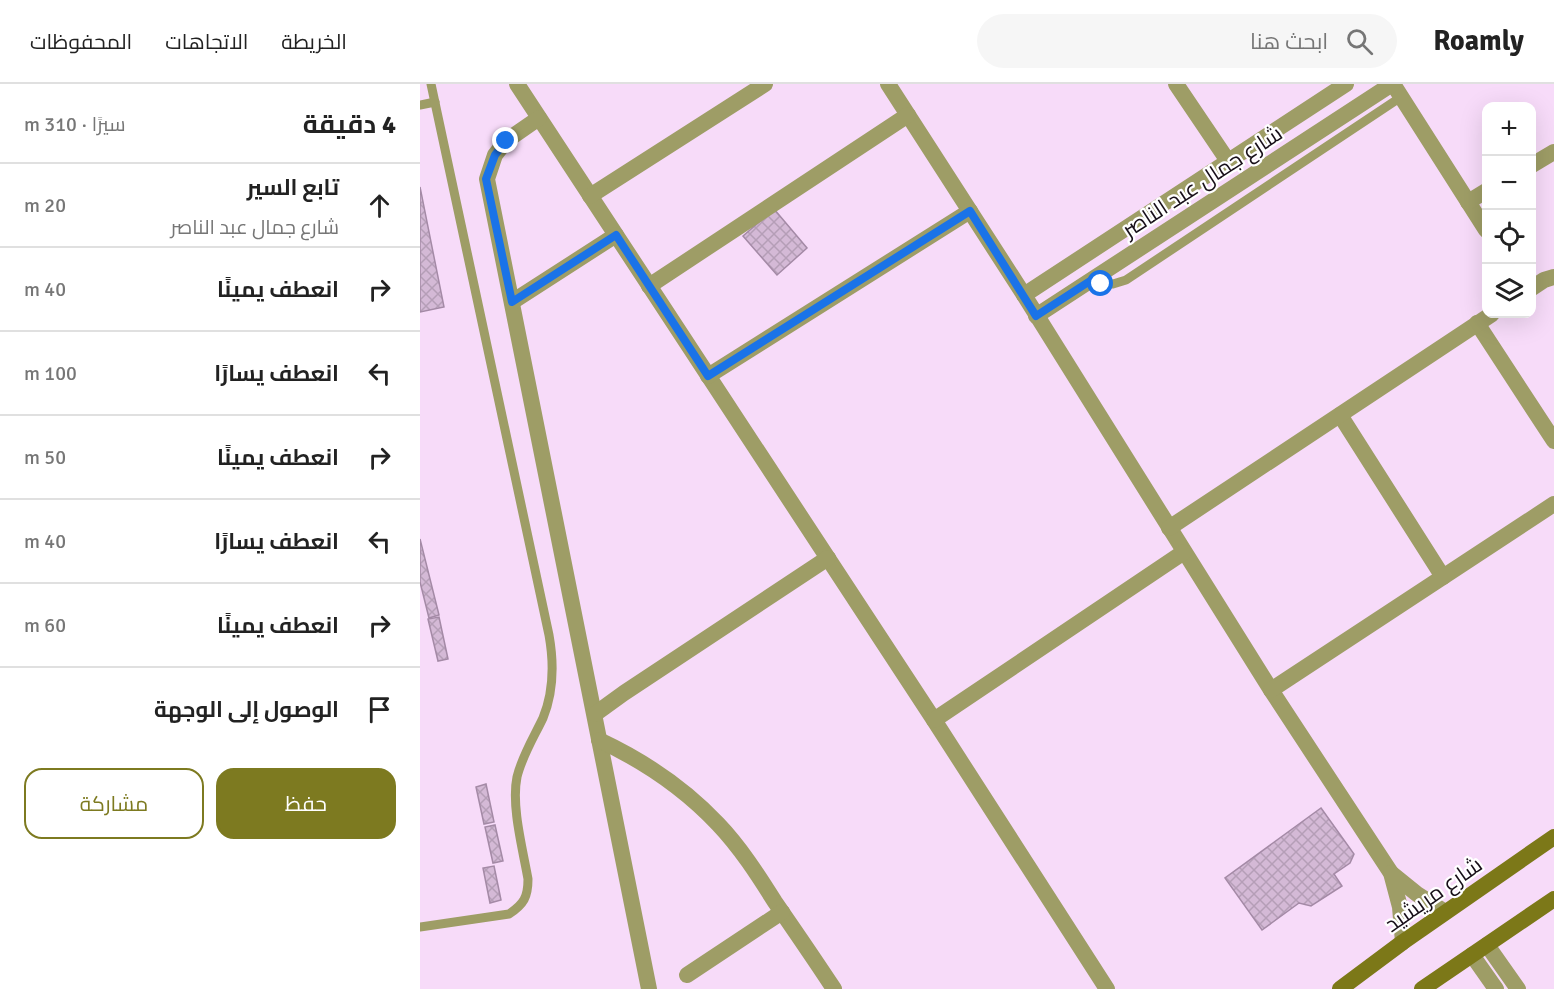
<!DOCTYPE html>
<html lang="ar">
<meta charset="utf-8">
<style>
:root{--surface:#fff;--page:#f6f6f6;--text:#222;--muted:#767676;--line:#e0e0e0;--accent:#7d7a20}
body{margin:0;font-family:Signika,Cairo,sans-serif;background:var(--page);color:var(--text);direction:rtl}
.controls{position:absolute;right:18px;top:18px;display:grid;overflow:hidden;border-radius:12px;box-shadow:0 6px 24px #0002}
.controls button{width:54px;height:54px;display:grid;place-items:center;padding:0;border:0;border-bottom:2px solid var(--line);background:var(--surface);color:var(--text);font:30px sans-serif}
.stop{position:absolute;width:18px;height:18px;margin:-14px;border:4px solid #1a73e8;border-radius:50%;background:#fff}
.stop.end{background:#1a73e8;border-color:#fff;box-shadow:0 2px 6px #0008}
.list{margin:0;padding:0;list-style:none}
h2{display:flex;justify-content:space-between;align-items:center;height:78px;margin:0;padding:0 24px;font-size:26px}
h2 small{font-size:20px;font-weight:400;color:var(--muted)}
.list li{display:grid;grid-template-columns:39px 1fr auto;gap:18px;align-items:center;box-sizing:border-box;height:84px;padding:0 24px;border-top:2px solid var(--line)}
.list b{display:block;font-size:22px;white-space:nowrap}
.list p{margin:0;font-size:20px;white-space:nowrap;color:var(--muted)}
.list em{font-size:20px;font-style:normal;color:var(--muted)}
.actions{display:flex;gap:12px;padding:18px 24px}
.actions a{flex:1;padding:14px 0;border:2px solid var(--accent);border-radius:18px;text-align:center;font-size:21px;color:var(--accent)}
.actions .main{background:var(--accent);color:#fff}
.icon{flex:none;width:33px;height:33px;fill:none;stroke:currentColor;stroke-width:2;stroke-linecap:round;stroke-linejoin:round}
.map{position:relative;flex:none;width:1134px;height:905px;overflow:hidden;direction:ltr}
header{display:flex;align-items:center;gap:36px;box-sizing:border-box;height:84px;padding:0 30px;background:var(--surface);border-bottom:2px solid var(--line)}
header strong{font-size:28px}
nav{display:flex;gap:33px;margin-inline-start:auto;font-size:21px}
.search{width:420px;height:54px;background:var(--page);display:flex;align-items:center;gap:15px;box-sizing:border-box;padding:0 21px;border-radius:33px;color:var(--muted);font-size:22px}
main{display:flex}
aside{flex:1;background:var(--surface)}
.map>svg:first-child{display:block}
.building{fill:url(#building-cross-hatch);stroke:#a48aa6;stroke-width:1.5}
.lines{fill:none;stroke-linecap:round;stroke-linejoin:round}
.service{stroke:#9e9d66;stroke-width:9}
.minor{stroke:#9e9d66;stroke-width:16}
.tertiary{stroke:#9e9d66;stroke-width:16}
.secondary{stroke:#7c7818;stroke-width:16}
.route{stroke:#1a73e8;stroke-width:8}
.labels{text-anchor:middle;stroke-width:4.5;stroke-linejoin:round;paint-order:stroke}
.street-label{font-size:22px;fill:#170e18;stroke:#fff}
</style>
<header>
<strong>Roamly</strong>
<div class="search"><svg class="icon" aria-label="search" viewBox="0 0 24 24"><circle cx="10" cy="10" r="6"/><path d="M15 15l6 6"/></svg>ابحث هنا</div>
<nav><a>الخريطة</a><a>الاتجاهات</a><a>المحفوظات</a></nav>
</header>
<main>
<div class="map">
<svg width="1134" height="905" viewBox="0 0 1134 905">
<defs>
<pattern id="building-cross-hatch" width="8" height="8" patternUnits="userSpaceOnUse" patternTransform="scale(1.5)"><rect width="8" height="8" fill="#d4b9d6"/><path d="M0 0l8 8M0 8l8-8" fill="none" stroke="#b59eb7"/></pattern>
</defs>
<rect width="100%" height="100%" fill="#f7dbf9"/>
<g class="building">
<path d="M0,103L24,223L0,228Z"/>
<path d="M354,125L387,164L357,191L323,152Z"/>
<path d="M0,455L19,531L9,534L0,498Z"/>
<path d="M19,533L28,575L18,577L8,535Z"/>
<path d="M66,700L74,738L64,740L56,703Z"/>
<path d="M901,724L934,770L930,779L914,790L922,802L891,822L879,819L842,846L805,794Z"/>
<path d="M75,741L83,777L73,779L65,743Z"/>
<path d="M74,782L81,816L70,819L63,784Z"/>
</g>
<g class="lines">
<g class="service">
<path d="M0,21L15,18"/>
<path d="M670,197L693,200L706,196L981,13"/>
<path d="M0,843L89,830C104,820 108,813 108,795C103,766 91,722 97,693C102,672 114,653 123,634C134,607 134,579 129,551L11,0"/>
</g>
<g class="minor">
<path d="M97,0L514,636L687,905"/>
<path d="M468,0L604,211L851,606L971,789L980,823L983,858"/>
<path d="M756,0L808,77"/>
<path d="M973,0L1066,146"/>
<path d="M119,34L86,57L75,71L67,95L229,905"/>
<path d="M1112,81L1134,68"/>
<path d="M170,112L345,0"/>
<path d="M1048,118L1066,107"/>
<path d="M229,202L488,31"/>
<path d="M1112,204L1124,196L1134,193"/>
<path d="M92,218L196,151"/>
<path d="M1057,239L1134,357"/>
<path d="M288,292L550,127"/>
<path d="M920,331L1023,493"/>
<path d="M749,444L1072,230"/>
<path d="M851,606L1134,420"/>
<path d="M175,630L204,609L408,474"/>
<path d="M514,636L764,468"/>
<path d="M179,656C224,677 264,704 298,740C320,763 338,791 355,818C375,847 395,876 414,905"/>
<path d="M971,789L997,810L1025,828"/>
<path d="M1067,861L1098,905"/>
<path d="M1052,871L1076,905"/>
<path d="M267,891L362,828"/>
</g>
<g class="tertiary">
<path d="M604,211L926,0"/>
<path d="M616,232L972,0"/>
</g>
<g class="secondary">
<path d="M920,905L983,858L1134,753"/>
<path d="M1002,905L1134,815"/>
</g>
</g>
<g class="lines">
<path class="route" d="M86,57L75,71L66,95L92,218L196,151L288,292L550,127L616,232L670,197L681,200"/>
</g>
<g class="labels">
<g class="street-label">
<text transform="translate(782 97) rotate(-33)" y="8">شارع جمال عبد الناصر</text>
<text transform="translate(1013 810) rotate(-35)" y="8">شارع مريشيد</text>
</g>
</g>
</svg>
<div class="controls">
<button>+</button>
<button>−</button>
<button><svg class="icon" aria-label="locate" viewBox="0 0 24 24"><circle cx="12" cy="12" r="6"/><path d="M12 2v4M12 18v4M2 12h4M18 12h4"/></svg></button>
<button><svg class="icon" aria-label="layers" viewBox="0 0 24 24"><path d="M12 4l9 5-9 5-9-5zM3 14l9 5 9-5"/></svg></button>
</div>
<div class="stop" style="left:681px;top:200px"></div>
<div class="stop end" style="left:86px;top:57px"></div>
</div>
<aside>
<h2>4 دقيقة<small>سيرًا · 310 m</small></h2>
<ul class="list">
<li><svg class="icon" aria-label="ahead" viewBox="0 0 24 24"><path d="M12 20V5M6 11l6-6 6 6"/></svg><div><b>تابع السير</b><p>شارع جمال عبد الناصر</p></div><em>20 m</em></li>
<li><svg class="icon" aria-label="right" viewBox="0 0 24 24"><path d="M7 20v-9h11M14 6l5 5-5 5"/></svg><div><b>انعطف يمينًا</b></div><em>40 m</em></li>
<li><svg class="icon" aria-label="left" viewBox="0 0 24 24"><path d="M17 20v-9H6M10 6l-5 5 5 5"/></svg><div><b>انعطف يسارًا</b></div><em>100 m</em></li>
<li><svg class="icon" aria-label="right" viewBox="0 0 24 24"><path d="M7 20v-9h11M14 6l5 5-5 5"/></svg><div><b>انعطف يمينًا</b></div><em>50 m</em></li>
<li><svg class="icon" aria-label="left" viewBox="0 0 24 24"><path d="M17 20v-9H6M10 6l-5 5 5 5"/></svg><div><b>انعطف يسارًا</b></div><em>40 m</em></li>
<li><svg class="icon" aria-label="right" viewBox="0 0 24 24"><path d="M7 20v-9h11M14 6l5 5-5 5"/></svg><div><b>انعطف يمينًا</b></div><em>60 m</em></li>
<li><svg class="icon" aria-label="arrive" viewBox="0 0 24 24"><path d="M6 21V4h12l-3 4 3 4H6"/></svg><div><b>الوصول إلى الوجهة</b></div></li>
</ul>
<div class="actions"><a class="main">حفظ</a><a>مشاركة</a></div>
</aside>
</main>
